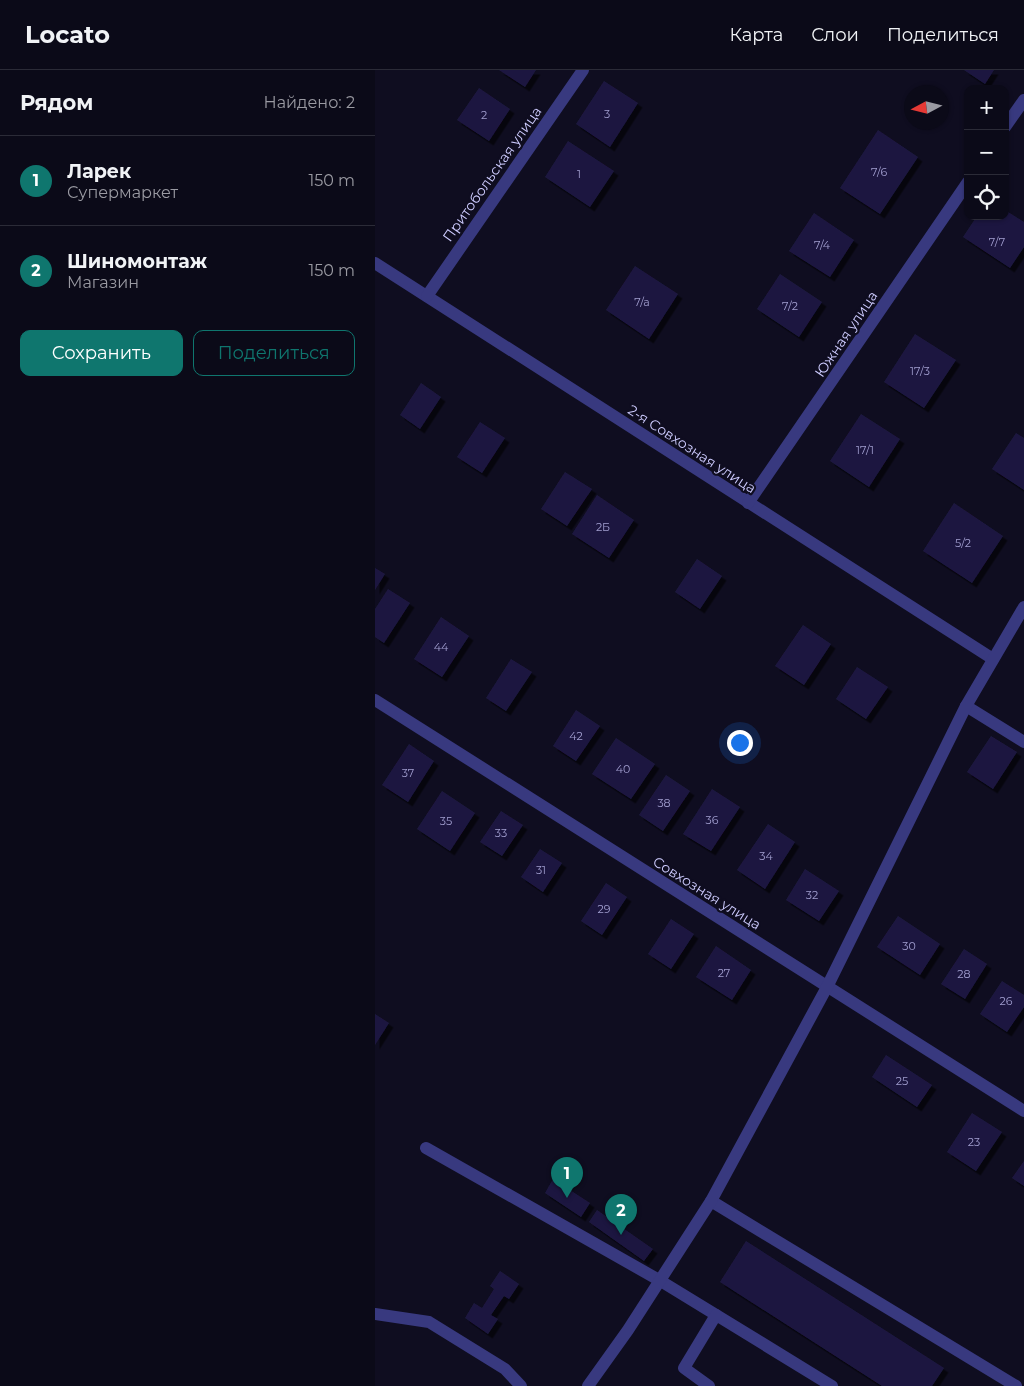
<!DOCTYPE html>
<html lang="ru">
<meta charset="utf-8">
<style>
:root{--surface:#0b0a18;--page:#141321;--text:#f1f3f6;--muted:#9a9aa2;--line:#2b2b37;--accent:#0f766e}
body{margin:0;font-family:Montserrat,sans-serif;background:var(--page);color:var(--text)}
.controls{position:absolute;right:15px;top:15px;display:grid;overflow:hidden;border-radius:10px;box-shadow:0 1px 4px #0004}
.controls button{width:45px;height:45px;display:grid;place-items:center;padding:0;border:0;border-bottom:1px solid var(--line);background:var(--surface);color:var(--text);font:25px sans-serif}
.compass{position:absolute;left:529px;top:15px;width:45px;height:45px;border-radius:50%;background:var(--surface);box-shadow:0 1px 4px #0004;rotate:263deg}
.you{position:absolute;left:364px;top:672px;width:18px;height:18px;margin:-12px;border:4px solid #fff;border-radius:50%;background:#1a73e8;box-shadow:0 0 0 8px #1a73e833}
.badge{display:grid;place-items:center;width:32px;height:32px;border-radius:50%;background:var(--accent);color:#fff;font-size:16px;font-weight:700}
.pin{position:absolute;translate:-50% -41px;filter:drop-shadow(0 1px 2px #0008)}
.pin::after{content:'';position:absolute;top:26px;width:18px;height:15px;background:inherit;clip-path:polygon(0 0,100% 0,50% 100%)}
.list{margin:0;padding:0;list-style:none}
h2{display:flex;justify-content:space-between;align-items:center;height:65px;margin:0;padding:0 20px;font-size:21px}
h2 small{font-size:16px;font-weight:400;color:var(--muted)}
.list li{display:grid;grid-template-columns:32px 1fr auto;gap:15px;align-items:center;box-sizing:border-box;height:90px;padding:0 20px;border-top:1px solid var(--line)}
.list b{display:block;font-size:19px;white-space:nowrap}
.list p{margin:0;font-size:16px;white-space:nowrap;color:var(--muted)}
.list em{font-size:16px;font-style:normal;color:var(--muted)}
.actions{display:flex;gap:10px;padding:15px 20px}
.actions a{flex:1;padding:11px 0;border:1px solid var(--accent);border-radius:10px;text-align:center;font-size:18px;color:var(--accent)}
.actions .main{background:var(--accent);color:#fff}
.icon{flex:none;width:28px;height:28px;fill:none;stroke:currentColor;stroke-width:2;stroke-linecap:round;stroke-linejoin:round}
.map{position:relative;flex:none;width:649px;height:1316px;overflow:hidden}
header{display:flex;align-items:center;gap:30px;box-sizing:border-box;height:70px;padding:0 25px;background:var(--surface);border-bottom:1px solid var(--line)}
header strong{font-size:24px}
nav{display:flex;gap:28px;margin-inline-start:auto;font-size:18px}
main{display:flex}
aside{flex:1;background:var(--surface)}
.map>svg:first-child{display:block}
.building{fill:#1e1941;filter:url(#shadow)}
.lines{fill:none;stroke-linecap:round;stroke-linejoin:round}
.lane{stroke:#38397f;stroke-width:12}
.street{stroke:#38397f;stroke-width:12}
.labels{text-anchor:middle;stroke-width:4.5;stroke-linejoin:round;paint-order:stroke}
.number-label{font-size:11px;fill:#a29fd0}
.street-label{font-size:14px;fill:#ceccff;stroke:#0f0d20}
</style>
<header>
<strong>Locato</strong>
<nav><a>Карта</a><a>Слои</a><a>Поделиться</a></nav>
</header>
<main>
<aside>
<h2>Рядом<small>Найдено: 2</small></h2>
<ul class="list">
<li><span class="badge">1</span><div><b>Ларек</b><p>Супермаркет</p></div><em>150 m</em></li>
<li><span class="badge">2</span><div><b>Шиномонтаж</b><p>Магазин</p></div><em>150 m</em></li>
</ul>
<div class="actions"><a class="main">Сохранить</a><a>Поделиться</a></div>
</aside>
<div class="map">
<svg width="649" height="1316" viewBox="0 0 649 1316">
<defs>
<filter id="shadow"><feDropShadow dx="4.5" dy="4.5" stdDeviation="0" flood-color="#0009"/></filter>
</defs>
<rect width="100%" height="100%" fill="#0f0d20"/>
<g class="building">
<path d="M124,0H161L150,17Z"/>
<path d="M589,0H619L610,14Z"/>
<path d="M229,11L263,33L235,77L201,54Z"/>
<path d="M104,18L135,39L114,71L82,50Z"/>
<path d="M503,60L543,87L505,144L465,118Z"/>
<path d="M193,71L239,101L215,137L170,107Z"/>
<path d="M630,140L649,152V177L635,198L588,167L602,146H630Z"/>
<path d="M439,143L479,170L455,207L414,181Z"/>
<path d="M260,196L303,224L274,269L231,240Z"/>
<path d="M405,204L447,232L424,267L382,239Z"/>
<path d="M540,264L581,290L549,338L509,312Z"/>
<path d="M46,313L66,327L45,359L25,345Z"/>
<path d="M486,344L525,369L494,417L455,391Z"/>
<path d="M105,352L130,368L107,403L82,387Z"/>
<path d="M641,363L649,368V420L617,399Z"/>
<path d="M190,402L217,419L192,456L166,439Z"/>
<path d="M222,425L259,450L234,488L197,464Z"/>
<path d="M579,433L628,466L597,513L548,481Z"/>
<path d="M322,489L347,506L325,539L300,522Z"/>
<path d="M0,498L10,504L0,520Z"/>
<path d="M13,519L35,533L9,573L0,567V539Z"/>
<path d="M66,547L94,566L67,607L39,589Z"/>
<path d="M428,555L456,574L429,615L400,596Z"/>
<path d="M136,589L157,602L131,641L111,628Z"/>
<path d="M482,597L513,617L491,649L461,629Z"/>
<path d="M201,640L225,656L201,691L178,676Z"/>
<path d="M616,666L642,682L618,719L592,702Z"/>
<path d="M241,668L280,694L256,729L217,704Z"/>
<path d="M34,674L59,691L33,732L7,715Z"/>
<path d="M291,705L315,721L288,761L264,745Z"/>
<path d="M337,719L365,737L336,781L308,764Z"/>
<path d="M67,721L100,743L75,781L42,759Z"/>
<path d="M126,741L148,755L127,786L105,772Z"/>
<path d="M393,754L420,772L390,819L362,800Z"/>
<path d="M165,779L187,793L168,822L146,807Z"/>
<path d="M430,799L464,821L444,851L411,830Z"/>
<path d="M231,813L252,827L227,865L206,851Z"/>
<path d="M523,846L565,874L545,905L502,877Z"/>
<path d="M296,849L319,864L296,899L273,884Z"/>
<path d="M341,876L376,900L357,930L321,907Z"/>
<path d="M589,879L612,894L590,929L566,914Z"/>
<path d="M627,911L649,925V937L632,962L605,944Z"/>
<path d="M0,944L14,953L0,975Z"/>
<path d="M511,985L557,1015L542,1037L497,1007Z"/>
<path d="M597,1043L627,1062L601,1101L572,1082Z"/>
<path d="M649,1091V1116L637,1108Z"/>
<path d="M178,1109L215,1133L206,1147L170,1123Z"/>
<path d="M222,1140L278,1179L269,1191L214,1152Z"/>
<path d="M371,1171L569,1298L557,1316H507L345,1212Z"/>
<path d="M125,1201L144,1214L134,1229L129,1226L116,1245L123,1249L113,1264L90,1248L99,1233L107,1238L119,1219L115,1216Z"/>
</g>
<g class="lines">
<g class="lane">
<path d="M51,1078L284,1210L457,1316"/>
<path d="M336,1131L641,1316"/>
<path d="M0,1244L54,1252L130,1299L146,1316"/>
<path d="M334,1316L309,1298L341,1245"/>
</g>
<g class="street">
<path d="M630,57L649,30"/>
<path d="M0,193L618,589"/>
<path d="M52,226L208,0"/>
<path d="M373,433L593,112"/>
<path d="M0,630L649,1041"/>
<path d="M591,636L649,672"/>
<path d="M213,1316L253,1260L336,1131L452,917L591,636L649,537"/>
</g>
</g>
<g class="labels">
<g class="number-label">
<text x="232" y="48">3</text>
<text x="109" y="49">2</text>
<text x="504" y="106">7/6</text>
<text x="204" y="108">1</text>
<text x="622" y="176">7/7</text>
<text x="447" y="179">7/4</text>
<text x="267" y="236">7/а</text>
<text x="415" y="240">7/2</text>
<text x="545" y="305">17/3</text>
<text x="490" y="384">17/1</text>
<text x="228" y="461">2Б</text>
<text x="588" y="477">5/2</text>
<text x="66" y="581">44</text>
<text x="201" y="670">42</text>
<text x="248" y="703">40</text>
<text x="33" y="707">37</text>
<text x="289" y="737">38</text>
<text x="337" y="754">36</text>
<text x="71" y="755">35</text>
<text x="126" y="767">33</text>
<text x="391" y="790">34</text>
<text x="166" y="804">31</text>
<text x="437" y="829">32</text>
<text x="229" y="843">29</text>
<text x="534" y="880">30</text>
<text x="349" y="907">27</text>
<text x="589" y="908">28</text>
<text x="631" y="935">26</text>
<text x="527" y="1015">25</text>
<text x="599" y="1076">23</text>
</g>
<g class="street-label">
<text transform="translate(117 104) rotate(-55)" y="5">Притобольская улица</text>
<text transform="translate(471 264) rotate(-56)" y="5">Южная улица</text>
<text transform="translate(317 379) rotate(33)" y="5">2-я Совхозная улица</text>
<text transform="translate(332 823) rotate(32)" y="5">Совхозная улица</text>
</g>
</g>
</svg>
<div class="controls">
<button>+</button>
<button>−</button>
<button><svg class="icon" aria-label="locate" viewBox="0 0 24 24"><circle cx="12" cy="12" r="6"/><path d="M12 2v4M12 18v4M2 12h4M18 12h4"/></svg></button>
</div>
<svg class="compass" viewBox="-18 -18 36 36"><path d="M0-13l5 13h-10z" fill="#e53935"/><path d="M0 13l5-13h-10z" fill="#9a9aa2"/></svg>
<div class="you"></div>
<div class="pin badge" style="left:192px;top:1128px">1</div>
<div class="pin badge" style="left:246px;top:1165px">2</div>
</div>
</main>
